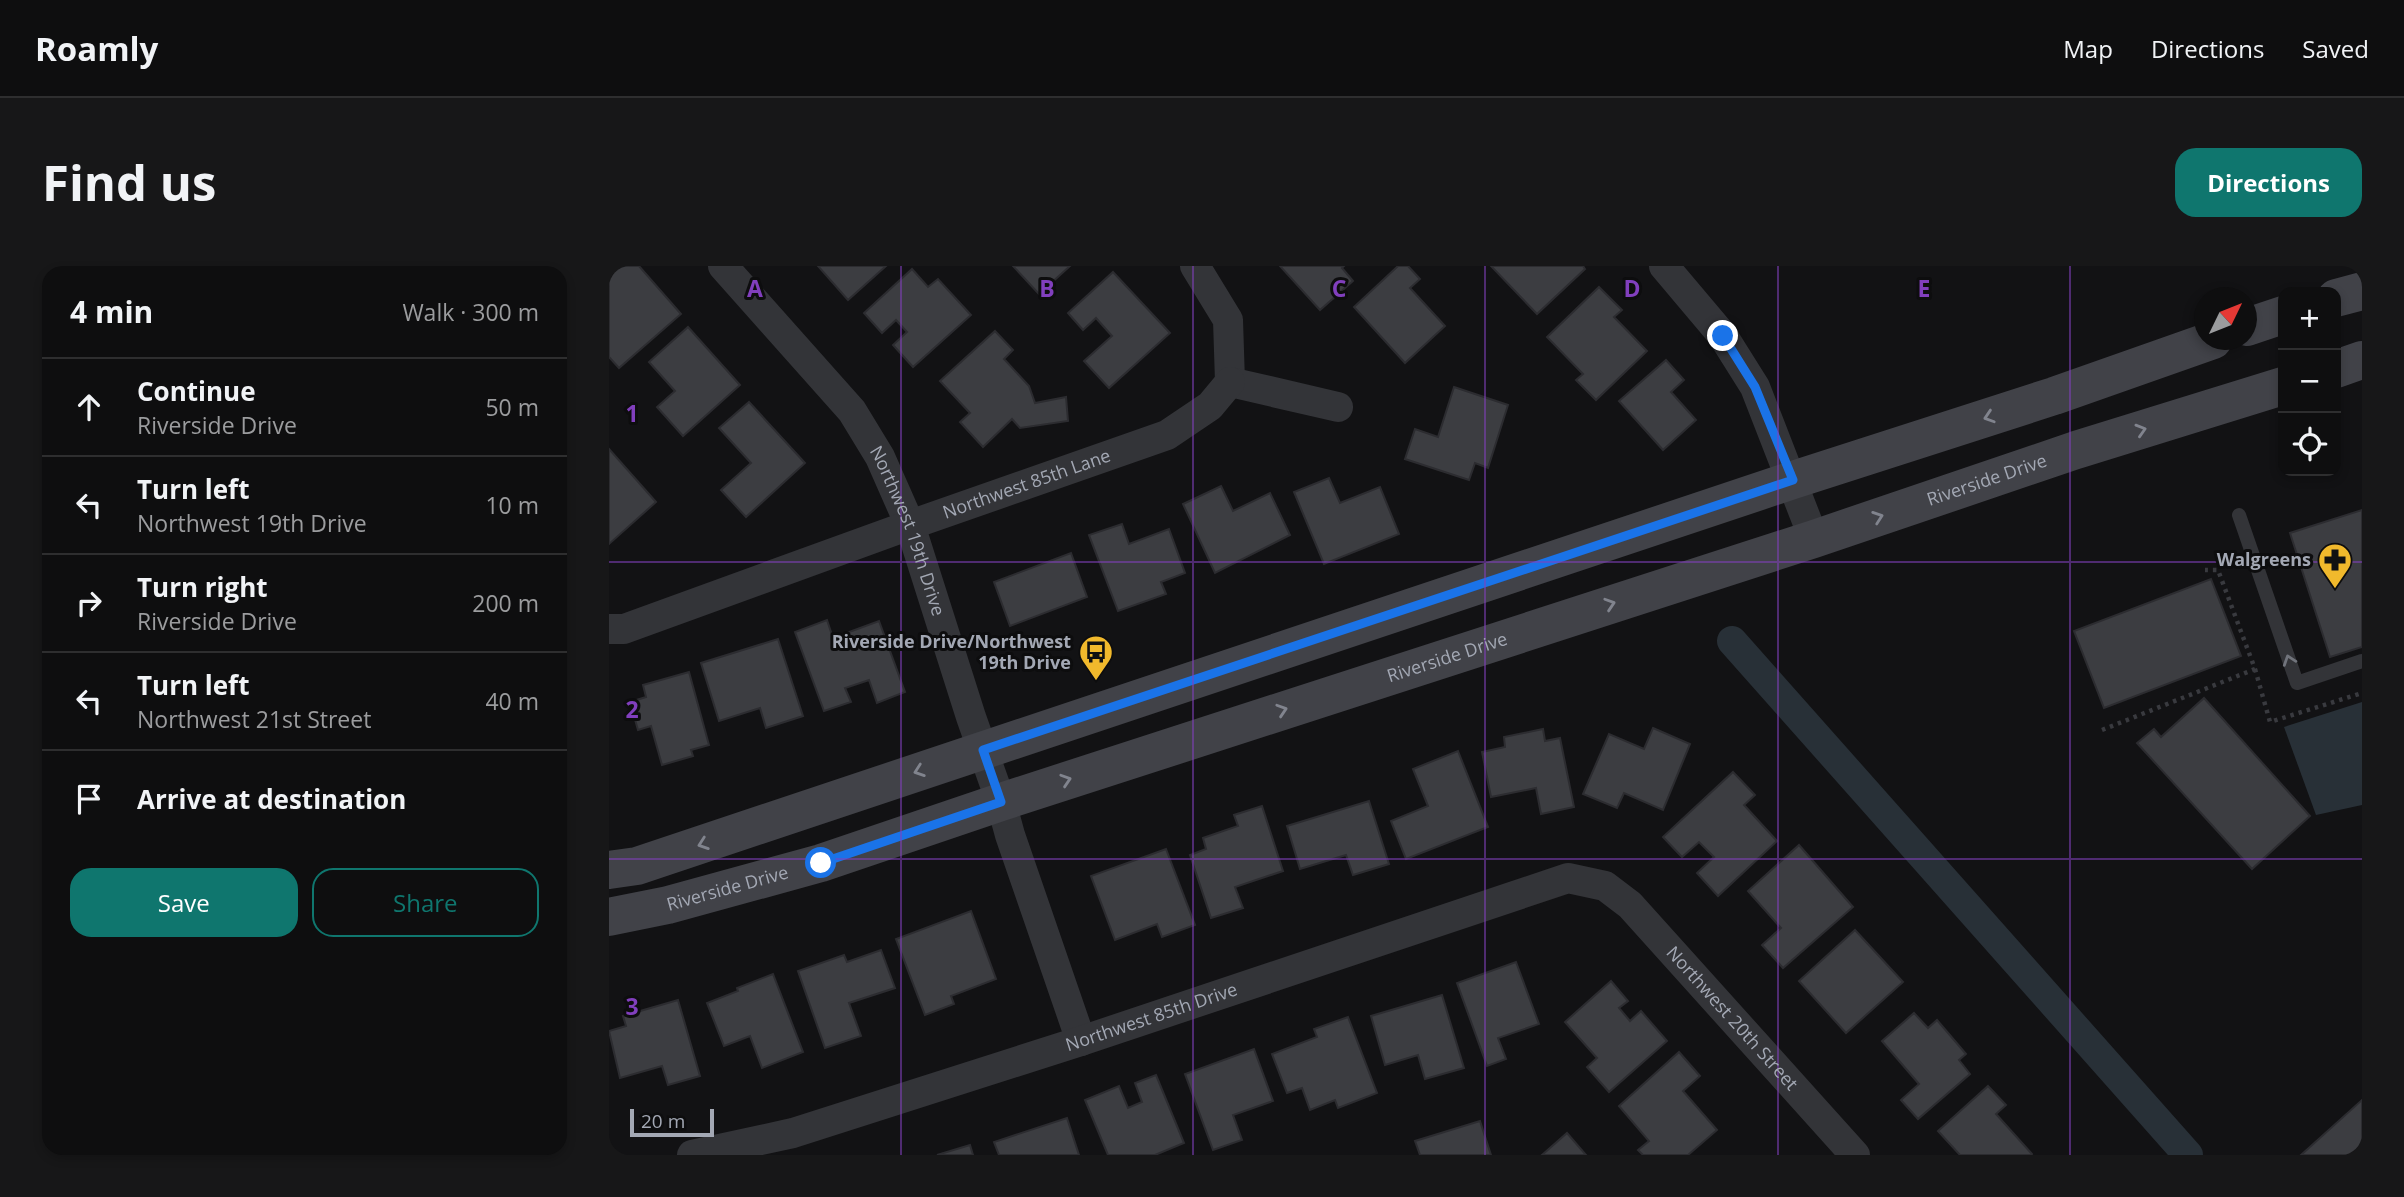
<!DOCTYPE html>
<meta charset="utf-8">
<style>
:root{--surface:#0e0e0f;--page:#171718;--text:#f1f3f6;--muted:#9b9c9e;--line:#2e2e2f;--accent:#0f766e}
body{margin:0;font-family:"Open Sans",sans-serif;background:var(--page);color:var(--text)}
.controls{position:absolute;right:21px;top:21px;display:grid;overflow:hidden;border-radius:14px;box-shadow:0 4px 10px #0003}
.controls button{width:63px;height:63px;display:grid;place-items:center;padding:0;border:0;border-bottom:2px solid var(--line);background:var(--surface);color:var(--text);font:35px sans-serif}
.compass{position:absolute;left:1585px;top:21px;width:63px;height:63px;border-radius:50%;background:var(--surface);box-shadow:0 4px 10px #0003;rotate:47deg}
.scale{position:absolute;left:21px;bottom:18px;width:84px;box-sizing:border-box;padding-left:7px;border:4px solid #a3a8b4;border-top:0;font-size:19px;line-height:24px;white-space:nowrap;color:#a3a8b4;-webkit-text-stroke:5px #0d0d0e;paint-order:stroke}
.stop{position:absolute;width:21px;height:21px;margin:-16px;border:5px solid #1a73e8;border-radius:50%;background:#fff}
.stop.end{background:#1a73e8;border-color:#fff;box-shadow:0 2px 7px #0008}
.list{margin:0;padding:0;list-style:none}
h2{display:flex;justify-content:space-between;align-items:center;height:91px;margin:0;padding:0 28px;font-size:30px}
h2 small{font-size:23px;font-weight:400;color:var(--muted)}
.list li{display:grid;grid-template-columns:46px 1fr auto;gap:21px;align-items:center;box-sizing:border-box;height:98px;padding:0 28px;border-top:2px solid var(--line)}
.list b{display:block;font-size:26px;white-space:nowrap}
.list p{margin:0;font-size:23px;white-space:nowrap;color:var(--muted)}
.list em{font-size:23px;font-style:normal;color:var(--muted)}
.actions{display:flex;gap:14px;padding:21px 28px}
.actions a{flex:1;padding:16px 0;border:2px solid var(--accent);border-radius:21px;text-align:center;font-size:24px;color:var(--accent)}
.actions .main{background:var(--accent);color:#fff}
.icon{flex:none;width:38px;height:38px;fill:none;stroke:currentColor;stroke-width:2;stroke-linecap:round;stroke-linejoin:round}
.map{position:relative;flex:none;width:1753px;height:889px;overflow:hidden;border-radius:21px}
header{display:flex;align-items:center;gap:42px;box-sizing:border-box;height:98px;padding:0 35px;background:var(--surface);border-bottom:2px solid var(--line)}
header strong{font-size:33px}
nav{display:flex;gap:38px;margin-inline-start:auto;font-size:24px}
.intro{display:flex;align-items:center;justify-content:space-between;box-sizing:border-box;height:168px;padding:0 42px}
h1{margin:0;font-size:49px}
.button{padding:18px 32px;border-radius:21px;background:var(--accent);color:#fff;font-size:24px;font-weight:700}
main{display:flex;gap:42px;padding:0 42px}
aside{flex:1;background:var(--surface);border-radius:21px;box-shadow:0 4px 10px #0003}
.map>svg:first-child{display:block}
.water{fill:#283037}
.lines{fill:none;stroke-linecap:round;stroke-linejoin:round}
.canal{stroke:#283037;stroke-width:30}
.building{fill:#3c3d41;stroke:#2c2c30;stroke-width:2}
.path{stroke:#393a3f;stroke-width:4.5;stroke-dasharray:3.5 5;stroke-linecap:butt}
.lane{stroke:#333438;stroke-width:14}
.street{stroke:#333438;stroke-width:30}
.secondary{stroke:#414248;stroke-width:38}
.oneway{stroke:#81848e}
.oneway2{stroke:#71747c}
.route{stroke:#1a73e8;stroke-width:9}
.grid{fill:none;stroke:#813fbd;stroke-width:2;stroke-opacity:0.55}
.labels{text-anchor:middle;stroke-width:6;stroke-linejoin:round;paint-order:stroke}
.street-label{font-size:18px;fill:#a3a8b4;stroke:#0d0d0e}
.poi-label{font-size:18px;font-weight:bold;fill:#a3a8b4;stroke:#0d0d0e;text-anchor:end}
.grid-label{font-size:23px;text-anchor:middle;font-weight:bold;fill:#813fbd;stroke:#0d0d0e;stroke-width:6;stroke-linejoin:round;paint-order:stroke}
</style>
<header>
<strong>Roamly</strong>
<nav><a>Map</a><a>Directions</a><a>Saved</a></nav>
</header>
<div class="intro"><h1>Find us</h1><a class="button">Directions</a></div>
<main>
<aside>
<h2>4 min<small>Walk · 300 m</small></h2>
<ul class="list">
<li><svg class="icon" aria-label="ahead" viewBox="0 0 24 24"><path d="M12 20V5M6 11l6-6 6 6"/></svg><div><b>Continue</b><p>Riverside Drive</p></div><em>50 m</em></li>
<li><svg class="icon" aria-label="left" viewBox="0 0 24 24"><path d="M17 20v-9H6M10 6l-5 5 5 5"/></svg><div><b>Turn left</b><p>Northwest 19th Drive</p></div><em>10 m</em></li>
<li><svg class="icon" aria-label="right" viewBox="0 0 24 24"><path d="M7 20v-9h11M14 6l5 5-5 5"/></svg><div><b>Turn right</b><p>Riverside Drive</p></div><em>200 m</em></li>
<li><svg class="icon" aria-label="left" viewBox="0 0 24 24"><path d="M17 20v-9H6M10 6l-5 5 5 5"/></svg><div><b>Turn left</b><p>Northwest 21st Street</p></div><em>40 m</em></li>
<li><svg class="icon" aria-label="arrive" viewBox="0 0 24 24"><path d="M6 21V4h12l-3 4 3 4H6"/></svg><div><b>Arrive at destination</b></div></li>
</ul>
<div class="actions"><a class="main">Save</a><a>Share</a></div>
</aside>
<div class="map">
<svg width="1753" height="889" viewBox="0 0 1753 889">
<rect width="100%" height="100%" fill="#121214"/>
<path class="water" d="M1753,436V539L1707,549L1675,461Z"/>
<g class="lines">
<path class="canal" d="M1123,375L1579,889"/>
</g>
<g class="building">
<path d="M5,0H30L72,48L10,102L0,91V4Z"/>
<path d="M209,0H277L239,34Z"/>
<path d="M404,0H461L430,28Z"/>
<path d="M671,0H735L733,2L744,15L711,44Z"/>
<path d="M789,0H799L811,13L801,22L836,60L796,97L745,41Z"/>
<path d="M882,0H974L976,3L928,48Z"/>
<path d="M303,3L319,21L329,13L362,49L304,101L284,79L298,66L287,54L273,67L255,47Z"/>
<path d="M504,6L561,67L500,122L475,95L503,70L487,52L474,64L459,47Z"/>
<path d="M990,21L1013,44L1005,51L1038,85L987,134L967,114L974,108L938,71Z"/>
<path d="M79,61L131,119L74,170L48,141L66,125L40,96Z"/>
<path d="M386,65L404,84L395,93L420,120L426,137L457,131L459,155L411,162L403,153L374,181L351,156L361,147L331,115Z"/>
<path d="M1057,94L1075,114L1062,126L1087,154L1054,184L1010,135Z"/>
<path d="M845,121L899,139L879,202L866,197L860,214L796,193L806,163L829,171Z"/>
<path d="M140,136L196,197L137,251L112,224L142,197L110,162Z"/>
<path d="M0,183L47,236L0,278Z"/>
<path d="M720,212L731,237L771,221L790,268L715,298L685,226Z"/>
<path d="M612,220L624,245L661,227L681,269L606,307L574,238Z"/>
<path d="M1753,244V381L1721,391L1681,267Z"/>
<path d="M513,258L520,278L560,263L576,307L552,316L557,328L509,345L480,269Z"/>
<path d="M462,287L478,331L401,360L385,316Z"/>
<path d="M1602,313L1632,390L1495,442L1465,365Z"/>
<path d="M218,354L224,372L270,355L296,426L268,437L260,414L236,422L242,436L215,445L186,366Z"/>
<path d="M169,373L194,450L157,462L151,442L110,455L92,397Z"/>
<path d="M80,406L100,479L82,484L84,490L53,499L42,460L29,464L21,436L37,431L34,419Z"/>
<path d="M1595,432L1701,550L1643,603L1528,477L1545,463L1552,471Z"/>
<path d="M1044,462L1081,478L1054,544L1015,527L1008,542L974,528L1000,468L1035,483Z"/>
<path d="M934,463L936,475L951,472L965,541L932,548L927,522L882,531L873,486L896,481L895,471Z"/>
<path d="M849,485L879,561L797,593L782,555L819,540L804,503Z"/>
<path d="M1124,506L1146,529L1135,539L1168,575L1109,630L1088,607L1105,591L1090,576L1073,591L1054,571Z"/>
<path d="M760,535L780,598L744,609L737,589L691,603L678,560Z"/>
<path d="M653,540L674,605L626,621L634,642L602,652L581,589L597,583L594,572L629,560L625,549Z"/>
<path d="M1190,579L1244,641L1174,702L1153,679L1172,662L1139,625Z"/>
<path d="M557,583L586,659L553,671L548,658L506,674L482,610Z"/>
<path d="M362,645L387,713L342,730L345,738L316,749L287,673Z"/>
<path d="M1246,664L1294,716L1237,767L1190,715Z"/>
<path d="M272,684L286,722L240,737L252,770L216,782L189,705L235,689L238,696Z"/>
<path d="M907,696L930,758L889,772L897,793L878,800L848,717Z"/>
<path d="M164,708L194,786L153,802L141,770L115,780L98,737L129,725L128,722Z"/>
<path d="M1002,715L1019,735L1010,742L1021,755L1032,745L1058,775L1000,826L978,801L988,792L956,756Z"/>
<path d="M833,729L855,802L816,813L809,789L776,799L762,750Z"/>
<path d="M69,734L91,810L59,819L53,800L11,812L0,765L17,760L14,750Z"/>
<path d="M1305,747L1319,762L1328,754L1357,788L1350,794L1361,808L1309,853L1292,834L1310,818L1273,775Z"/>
<path d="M739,751L768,827L729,842L726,834L701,844L693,822L678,827L663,788L708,771L705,763Z"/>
<path d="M645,783L664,835L624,849L633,874L604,884L576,808Z"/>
<path d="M1070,786L1091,810L1074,825L1108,864L1079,889H1034L1029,884L1040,875L1010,840Z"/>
<path d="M547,809L575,877L546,889H499L476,834L510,820L519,842L533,836L526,817Z"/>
<path d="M1379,820L1397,839L1387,848L1423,888L1422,889H1351L1329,865Z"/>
<path d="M1753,834V889H1692Z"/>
<path d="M458,852L470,889H390L385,876Z"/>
<path d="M871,855L882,889H811L806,875Z"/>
<path d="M958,867L977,889H933Z"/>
<path d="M361,879L364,889H328Z"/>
</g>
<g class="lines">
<g class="path">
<path d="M1646,403L1661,456L1753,427"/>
<path d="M1493,464L1646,403L1609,304H1596"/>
</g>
<path class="lane" d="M1630,249L1688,417L1753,395"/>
<g class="street">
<path id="s1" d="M114,0L243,145L271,191L301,259L362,451L392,536L401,569L472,775"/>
<path d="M586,0L619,54L621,116"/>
<path d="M1055,0L1114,70L1146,121L1205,273"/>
<path d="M621,116L729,141"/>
<path id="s2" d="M0,363H15L301,259L558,169L601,140L621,116"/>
<path id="s3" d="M83,889L184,867L472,775L959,612L996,620L1021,639L1246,889"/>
</g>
<g class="secondary">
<path d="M1727,32L1753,25"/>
<path d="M1638,61L1674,49"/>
<path d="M1727,103L1753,94"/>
<path d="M0,604L28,600L1184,214L1445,130L1604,74"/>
<path id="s4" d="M0,651L59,639L212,597L392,536L1205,273L1467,184L1674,120"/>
</g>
</g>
<defs><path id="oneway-chevron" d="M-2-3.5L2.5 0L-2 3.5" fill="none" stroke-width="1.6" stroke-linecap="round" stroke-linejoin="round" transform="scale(1.75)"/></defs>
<g class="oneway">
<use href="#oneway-chevron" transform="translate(1380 151) rotate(162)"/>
<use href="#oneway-chevron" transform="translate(1532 164) rotate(-17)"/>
<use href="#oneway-chevron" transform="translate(1269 251) rotate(-19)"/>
<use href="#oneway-chevron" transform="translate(1001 338) rotate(-18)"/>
<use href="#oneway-chevron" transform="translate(673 444) rotate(-18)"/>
<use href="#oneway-chevron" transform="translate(310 505) rotate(161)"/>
<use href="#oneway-chevron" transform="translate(457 514) rotate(-18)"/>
<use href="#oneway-chevron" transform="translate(94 578) rotate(161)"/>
</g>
<use class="oneway2" href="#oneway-chevron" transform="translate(1680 394) rotate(-109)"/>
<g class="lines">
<path class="route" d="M212,597L392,536L374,484L1184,214L1146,121L1114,70"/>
</g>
<path class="grid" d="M292,0V889M584,0V889M876,0V889M1169,0V889M1461,0V889M0,296H1753M0,593H1753"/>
<defs>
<g id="pharmacy-pin" transform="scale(1.75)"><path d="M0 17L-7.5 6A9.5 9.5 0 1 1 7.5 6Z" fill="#f1b92c" stroke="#0d0d0e"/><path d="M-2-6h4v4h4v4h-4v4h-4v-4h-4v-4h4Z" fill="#111"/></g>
<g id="bus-pin" transform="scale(1.75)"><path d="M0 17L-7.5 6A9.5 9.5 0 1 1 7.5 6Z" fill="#f1b92c" stroke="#0d0d0e"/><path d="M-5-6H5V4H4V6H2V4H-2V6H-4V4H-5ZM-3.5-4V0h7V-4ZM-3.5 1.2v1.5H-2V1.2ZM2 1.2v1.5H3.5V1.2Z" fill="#111"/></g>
</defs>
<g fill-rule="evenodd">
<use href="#pharmacy-pin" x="1726" y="294"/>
<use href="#bus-pin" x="487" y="386"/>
</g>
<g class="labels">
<g class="street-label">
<text dy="6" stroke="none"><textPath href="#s4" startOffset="1446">Riverside Drive</textPath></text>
<text dy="6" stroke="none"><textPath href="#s2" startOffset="443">Northwest 85th Lane</textPath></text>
<text dy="6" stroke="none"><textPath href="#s1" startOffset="327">Northwest 19th Drive</textPath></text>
<text dy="6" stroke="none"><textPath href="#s4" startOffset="878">Riverside Drive</textPath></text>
<text dy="6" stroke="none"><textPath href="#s4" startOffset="122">Riverside Drive</textPath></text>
<text dy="6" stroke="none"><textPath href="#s3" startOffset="480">Northwest 85th Drive</textPath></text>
<text dy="6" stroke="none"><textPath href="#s3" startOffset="1141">Northwest 20th Street</textPath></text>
</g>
<g class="poi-label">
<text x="1702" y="300">Walgreens</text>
<text x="462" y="382">Riverside Drive/Northwest<tspan x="462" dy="21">19th Drive</tspan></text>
</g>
</g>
<g class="grid-label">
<text x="146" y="31">A</text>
<text x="438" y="31">B</text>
<text x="730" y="31">C</text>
<text x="1023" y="31">D</text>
<text x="1315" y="31">E</text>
<text x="23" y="156">1</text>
<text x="23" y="452">2</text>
<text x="23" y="749">3</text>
</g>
</svg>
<div class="controls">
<button>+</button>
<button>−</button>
<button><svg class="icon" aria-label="locate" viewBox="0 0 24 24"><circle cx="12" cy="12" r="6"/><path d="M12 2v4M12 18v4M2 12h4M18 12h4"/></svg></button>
</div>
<svg class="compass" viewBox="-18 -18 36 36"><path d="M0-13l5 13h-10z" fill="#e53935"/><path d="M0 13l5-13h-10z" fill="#9b9c9e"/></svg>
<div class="scale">20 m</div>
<div class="stop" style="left:212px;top:597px"></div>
<div class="stop end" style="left:1114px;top:70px"></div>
</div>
</main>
